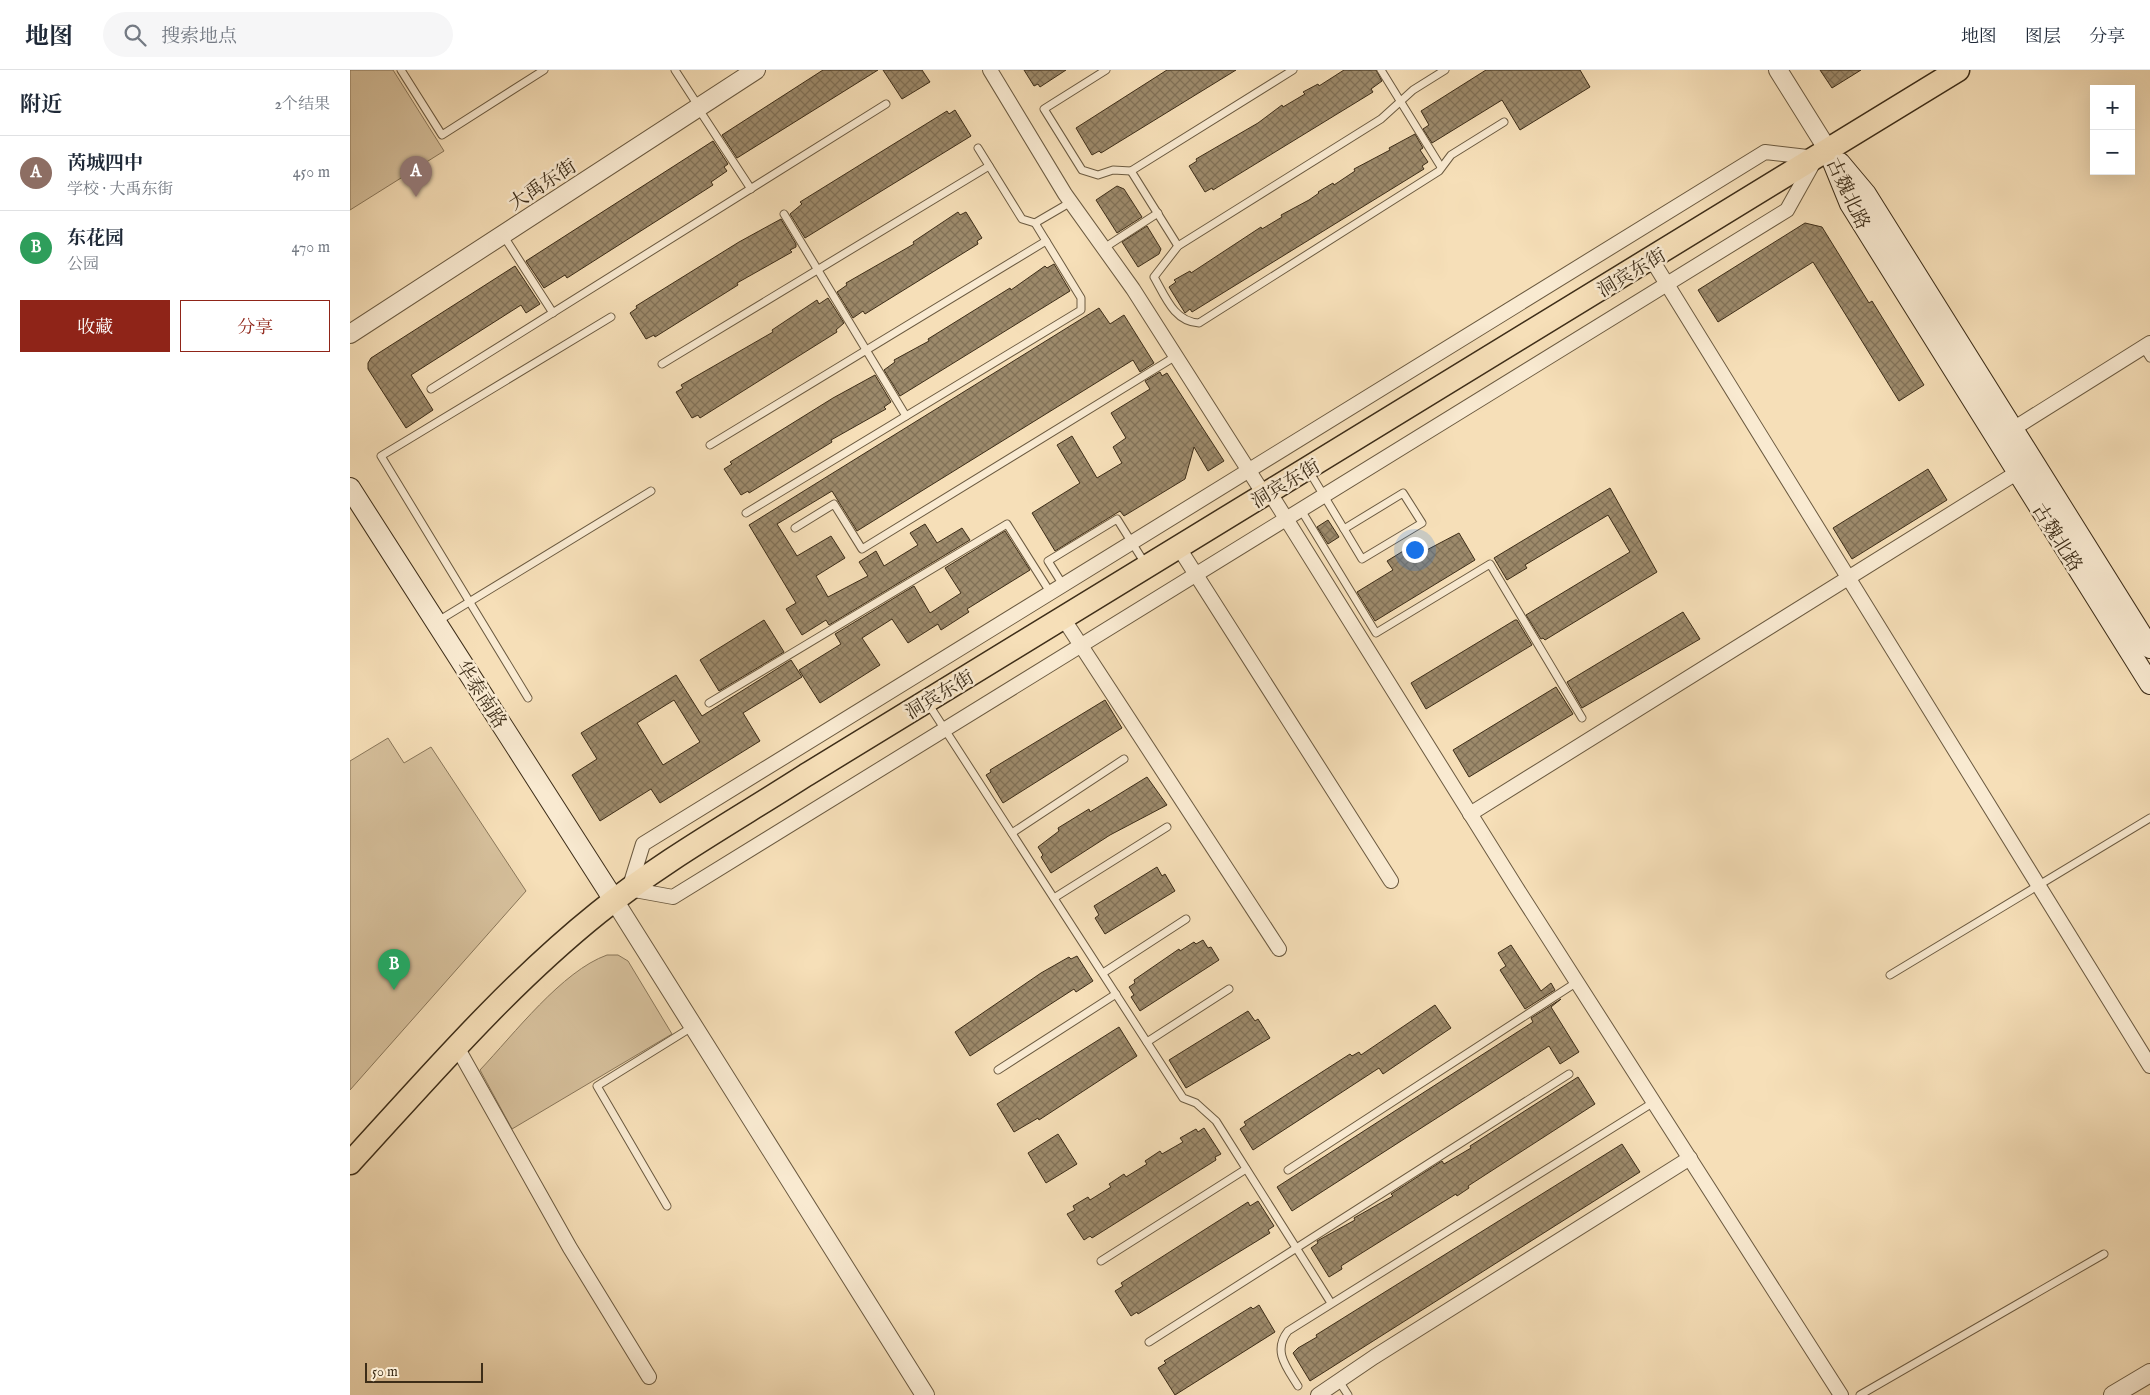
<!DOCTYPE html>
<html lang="zh">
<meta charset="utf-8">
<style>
:root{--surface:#fff;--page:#f6f6f7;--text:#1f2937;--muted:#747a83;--line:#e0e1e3;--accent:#8f2418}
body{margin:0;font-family:"IM FELL English","Noto Serif SC",serif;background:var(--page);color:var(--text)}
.controls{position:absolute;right:15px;top:15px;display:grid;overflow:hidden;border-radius:0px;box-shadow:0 5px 20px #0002}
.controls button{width:45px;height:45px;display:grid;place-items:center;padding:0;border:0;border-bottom:1px solid var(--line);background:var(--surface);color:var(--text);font:25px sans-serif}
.scale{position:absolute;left:15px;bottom:12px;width:118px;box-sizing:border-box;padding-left:5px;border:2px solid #3d2d18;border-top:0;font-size:14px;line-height:18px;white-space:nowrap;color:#3d2d18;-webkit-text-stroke:4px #f9ead1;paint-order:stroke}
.you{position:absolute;left:1064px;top:479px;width:18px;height:18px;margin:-12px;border:4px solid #fff;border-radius:50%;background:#1a73e8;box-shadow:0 0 0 8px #1a73e833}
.badge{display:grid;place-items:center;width:32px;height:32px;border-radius:50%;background:var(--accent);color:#fff;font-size:16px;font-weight:700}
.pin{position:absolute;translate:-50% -41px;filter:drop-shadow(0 1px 2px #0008)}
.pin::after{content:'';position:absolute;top:26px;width:18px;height:15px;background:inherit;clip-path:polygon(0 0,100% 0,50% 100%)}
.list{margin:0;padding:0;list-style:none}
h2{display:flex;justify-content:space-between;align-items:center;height:65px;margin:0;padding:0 20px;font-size:21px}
h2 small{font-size:16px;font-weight:400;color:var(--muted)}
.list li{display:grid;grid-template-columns:32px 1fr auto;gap:15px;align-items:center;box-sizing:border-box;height:75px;padding:0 20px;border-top:1px solid var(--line)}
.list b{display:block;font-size:19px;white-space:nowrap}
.list p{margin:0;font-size:16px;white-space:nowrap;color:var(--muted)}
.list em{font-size:16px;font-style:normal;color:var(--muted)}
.actions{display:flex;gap:10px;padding:15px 20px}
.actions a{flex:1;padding:11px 0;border:1px solid var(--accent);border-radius:0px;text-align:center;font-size:18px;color:var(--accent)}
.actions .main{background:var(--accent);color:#fff}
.icon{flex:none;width:28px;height:28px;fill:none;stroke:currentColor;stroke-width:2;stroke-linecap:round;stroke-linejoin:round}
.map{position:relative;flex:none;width:1800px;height:1325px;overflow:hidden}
header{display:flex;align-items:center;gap:30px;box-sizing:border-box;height:70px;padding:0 25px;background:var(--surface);border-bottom:1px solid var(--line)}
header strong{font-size:24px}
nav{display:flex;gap:28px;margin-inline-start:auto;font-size:18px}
.search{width:350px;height:45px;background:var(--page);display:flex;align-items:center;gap:12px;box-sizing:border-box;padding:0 18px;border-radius:28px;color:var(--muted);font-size:19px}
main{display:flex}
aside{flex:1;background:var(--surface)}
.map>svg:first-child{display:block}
.park{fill:#d7c19d;stroke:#8a775a}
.building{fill:url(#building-cross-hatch);stroke:#3d2d18;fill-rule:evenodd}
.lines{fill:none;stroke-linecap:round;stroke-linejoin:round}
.service-casing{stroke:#6b5a40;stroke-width:9}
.minor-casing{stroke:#6b5a40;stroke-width:16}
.tertiary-casing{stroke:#6b5a40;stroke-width:20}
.secondary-casing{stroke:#3d2d18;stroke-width:22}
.primary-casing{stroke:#3d2d18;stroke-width:25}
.service{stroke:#f9ead1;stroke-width:7}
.minor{stroke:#f9ead1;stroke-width:14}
.tertiary{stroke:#f9ead1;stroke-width:18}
.secondary{stroke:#f9ead1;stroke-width:20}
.primary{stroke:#f6dfb8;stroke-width:22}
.labels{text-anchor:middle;stroke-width:5;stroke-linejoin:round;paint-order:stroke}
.street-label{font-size:19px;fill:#3d2d18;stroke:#f9ead1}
</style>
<header>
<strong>地图</strong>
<div class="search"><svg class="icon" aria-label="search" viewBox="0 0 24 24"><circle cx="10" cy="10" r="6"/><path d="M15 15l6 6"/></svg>搜索地点</div>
<nav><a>地图</a><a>图层</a><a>分享</a></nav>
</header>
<main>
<aside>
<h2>附近<small>2个结果</small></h2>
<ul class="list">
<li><span class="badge" style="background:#8d6e63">A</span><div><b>芮城四中</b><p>学校 · 大禹东街</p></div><em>450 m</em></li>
<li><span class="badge" style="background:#2e9e5b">B</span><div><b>东花园</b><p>公园</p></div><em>470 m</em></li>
</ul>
<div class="actions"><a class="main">收藏</a><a>分享</a></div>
</aside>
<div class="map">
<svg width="1800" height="1325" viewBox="0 0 1800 1325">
<defs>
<pattern id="building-cross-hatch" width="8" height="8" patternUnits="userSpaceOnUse" patternTransform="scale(1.25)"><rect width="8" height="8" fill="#9d8a6b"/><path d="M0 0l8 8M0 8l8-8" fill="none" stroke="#817157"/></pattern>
</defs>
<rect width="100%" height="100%" fill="#f6dfb8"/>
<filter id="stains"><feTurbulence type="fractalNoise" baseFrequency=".004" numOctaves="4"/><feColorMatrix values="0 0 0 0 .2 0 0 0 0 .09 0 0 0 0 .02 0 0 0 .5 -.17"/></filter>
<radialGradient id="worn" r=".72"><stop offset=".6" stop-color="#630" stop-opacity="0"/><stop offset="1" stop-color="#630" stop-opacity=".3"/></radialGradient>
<g class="park">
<path d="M0,0H43L94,81L0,140Z"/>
<path d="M38,668L54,693L81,677L176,821L0,1020V691Z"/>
<path d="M257,885H268L278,891L322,964L162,1059L130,1000C164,964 212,901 257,885Z"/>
</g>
<g class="building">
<path d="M473,0H528L387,88L372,65Z"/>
<path d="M533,0H572L580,12L552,29Z"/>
<path d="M674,0H716L690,17L688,14L684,16Z"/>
<path d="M817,0H886L751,83L749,81L742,85L726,58Z"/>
<path d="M994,0H1026L1032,11L1021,19L1023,22L863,120L862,118L855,122L839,96L847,91L846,89L908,53L932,35L933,37L955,24L953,22L968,14L969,16Z"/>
<path d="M1136,0H1230L1240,17L1170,60L1152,30L1082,73L1073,59L1079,55L1071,41Z"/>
<path d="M1470,0H1511L1482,18Z"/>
<path d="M605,40L621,66L455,168L440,144L452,134L450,132L597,41L599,44Z"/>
<path d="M1065,64L1073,78L1070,80L1078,92L1072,96L1074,99L842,242L840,239L835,243L819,217L826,212L824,210L840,201L841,203L911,157L912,159L932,147L931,145L959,130L969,123L968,122L983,113L984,115L1005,101L1004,99L1040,80L1039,78Z"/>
<path d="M363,71L378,94L374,97L377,101L361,112L363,115L217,208L215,205L194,218L176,191Z"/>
<path d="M767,116L774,119L792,147L767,163L746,130Z"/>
<path d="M608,142L610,145L616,142L632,168L627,171L628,174L515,244L513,241L503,248L487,222L497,215L496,213L564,174L563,172Z"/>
<path d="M431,149L446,174V177L440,180L442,182L387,213L388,215L305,267L304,265L296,269L280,243L287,238L286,236L389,172Z"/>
<path d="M1455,153L1472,157L1519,233L1522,231L1574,315L1549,331L1463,192L1368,252L1348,220Z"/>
<path d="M797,156L811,179L809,184L788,197L772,172Z"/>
<path d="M704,194L720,221L550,326L534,300L545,292L544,290L579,271L578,269L660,218L661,220L695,196L697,198Z"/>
<path d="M165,196L190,234L176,243L171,235L61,305L83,340L56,358L18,299V293L21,288Z"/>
<path d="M478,228L494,253L486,260L487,262L350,348L348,345L342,348L326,322L333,318L331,315L423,262L422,260L467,230L469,234Z"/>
<path d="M749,238L760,254L774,245L804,293L790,302L783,290L507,461L482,421L427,454L447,486L481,466L495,488L466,506L478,527L518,506L509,492L526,481L534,496L568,475L560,463L575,454L587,473L612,458L620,470L479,555L476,550L452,565L436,539L446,533L399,455Z"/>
<path d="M810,302L812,306L817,303L874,391L858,401L844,377L835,409L774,446L770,441L705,481L682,443L730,413L707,375L722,366L747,408L772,393L763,377L776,368L761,343L800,319L795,311Z"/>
<path d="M525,305L541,332L534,337L536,339L481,370L482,372L399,423L398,421L391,425L374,399L382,394L380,392L483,328Z"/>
<path d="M1578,399L1597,430L1502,489L1483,458Z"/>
<path d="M1260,418L1307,502L1195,570L1193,568L1191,569L1176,545L1280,482L1258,445L1175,495L1177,498L1157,510L1144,488Z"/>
<path d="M978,450L989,467L978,474L967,457Z"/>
<path d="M655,461L680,500L617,539L619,542L591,560L588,554L558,573L542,549L512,568L530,595L470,633L449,600L491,574L485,564L564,516L580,543L611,523L595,498Z"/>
<path d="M1109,463L1125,490L1025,551L1007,522L1043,500L1037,491L1063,475L1069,484Z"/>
<path d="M1333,542L1350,569L1232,638L1217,612Z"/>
<path d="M414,550L434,582L369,621L350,590Z"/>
<path d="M1165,550H1167L1182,575L1076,639L1061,613Z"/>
<path d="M441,590L452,607L393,643L410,671L310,733L301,719L250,751L222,705L247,689L231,663L326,605L352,646ZM324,630L350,672L313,695L287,653Z"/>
<path d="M1206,617L1223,644L1119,707L1103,680Z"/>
<path d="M755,630L772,658L653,733L636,705L641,702L640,700Z"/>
<path d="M797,707L817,735L760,765L701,803L691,787L693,785L688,777L709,761L708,758L739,739L740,742Z"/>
<path d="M807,797L812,806L815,804L825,821L755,864L745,848L749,845L744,836Z"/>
<path d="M853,870L858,878L861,877L869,890L790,941L781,927L784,925L779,917L785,913L784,910L829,879L830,881L844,872L846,874Z"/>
<path d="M1161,875L1191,921L1201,913L1205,920L1175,939L1150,900L1156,896L1148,883Z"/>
<path d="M727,886L743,911L726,922L724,919L620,986L605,962L691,903L719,887L721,889Z"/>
<path d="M1211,929L1201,937L1229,982L1210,994L1199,976L942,1141L927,1117L1183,952L1181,948Z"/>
<path d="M1085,935L1101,958L1033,1004L1029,998L903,1080L890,1059L896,1055L894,1052L1000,984L1002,986L1009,982L1011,985Z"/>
<path d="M898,941L905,951L908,949L920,968L836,1018L819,990Z"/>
<path d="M769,957L787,986L689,1050L688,1048L664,1062L647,1034Z"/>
<path d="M1228,1007L1245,1034L1118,1116L1119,1118L1107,1126L1106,1124L991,1196L992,1199L979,1207L961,1178L968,1173L967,1171L1005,1150L1004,1148L1043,1126L1041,1124L1092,1091L1094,1094L1121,1078L1120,1076Z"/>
<path d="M854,1058L871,1084L865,1087L866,1090L742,1168L740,1166L734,1170L717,1144L725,1140L723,1136L738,1127L740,1130L761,1117L759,1114L774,1104L776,1107L797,1094L795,1091L810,1081L812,1084L833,1072L830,1068L846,1059L848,1062Z"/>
<path d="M708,1064L727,1094L696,1113L678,1083Z"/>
<path d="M1272,1074L1290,1102L960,1311L943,1283L948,1278L967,1267L966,1265Z"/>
<path d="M908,1131L924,1156L918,1160L920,1163L788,1244L787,1242L781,1246L765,1221L773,1216L771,1213L898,1132L900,1136Z"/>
<path d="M909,1235L925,1262L825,1325L808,1298L816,1293L814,1291L901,1237L903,1239Z"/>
</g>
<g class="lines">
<g class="service-casing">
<g id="service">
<path d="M51,0L92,65L194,0"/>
<path d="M325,0L349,37"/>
<path d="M756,0L694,39L732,100L748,105L763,100L781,101"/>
<path d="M1031,0L1091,97"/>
<path d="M1095,0L1063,20L1031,49L828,176L804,207C815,226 824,252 849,253L1089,101L1101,85L1154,52"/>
<path d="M348,38L401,119"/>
<path d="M628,78L672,149L685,153"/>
<path d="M434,144L556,346"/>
<path d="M153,165L203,243"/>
<path d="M828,176L781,101L943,0"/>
<path d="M754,178L808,143"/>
<path d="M1793,277L1800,288"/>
<path d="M312,294L639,96"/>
<path d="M81,319L536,34"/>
<path d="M360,375L696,171"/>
<path d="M959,401L994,459"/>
<path d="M1053,423L1072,453L1012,489L994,459Z"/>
<path d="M951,440L1026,563L1140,494L1232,648"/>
<path d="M396,443L731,240V228L685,153L721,132"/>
<path d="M445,458L484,434L512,479L826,286"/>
<path d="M713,515L698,491L767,449L796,495"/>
<path d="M88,551L301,421"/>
<path d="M178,628L31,386L261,247"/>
<path d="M359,633L657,454L700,522"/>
<path d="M579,635L833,1028L846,1033L866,1051L981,1233"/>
<path d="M662,763L774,689"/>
<path d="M704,828L817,757"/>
<path d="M753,903L836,849"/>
<path d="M1540,905L1800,748"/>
<path d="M797,972L879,919"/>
<path d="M648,1000L766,924"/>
<path d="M938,1100L1227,912"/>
<path d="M317,1136L247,1016L342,957"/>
<path d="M751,1191L896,1099"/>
<path d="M799,1272L1219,1004"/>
<path d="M989,1311L998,1325"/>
<path d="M948,1316C937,1298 922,1281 938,1261L1304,1032"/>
<path d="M1510,1325L1754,1184"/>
</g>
</g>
<g class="minor-casing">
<g id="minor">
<path d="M640,0L715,124L783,219L915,426"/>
<path d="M1415,82L1466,88L1437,140L323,827L279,819L293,774Z"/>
<path d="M1302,190L1800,996"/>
<path d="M1663,359L1800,273"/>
<path d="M920,423L1166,817L1491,1325"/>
<path d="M829,478L1041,811"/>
<path d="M713,548L929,879"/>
<path d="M1120,744L1668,402"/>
<path d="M107,977L220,1178L299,1307"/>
<path d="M968,1325L1024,1287L1340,1088"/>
</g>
</g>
<g class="tertiary-casing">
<g id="tertiary">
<path d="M1428,0L1478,80"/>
<path d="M0,264L406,0"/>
<path d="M264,830L575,1325"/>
<path d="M1763,1325L1800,1303"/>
</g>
</g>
<g class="secondary-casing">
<g id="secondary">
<path d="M1478,80L1500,134L1800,614"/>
<path d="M1490,93L1516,124L1800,578"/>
<path d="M0,418L264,830"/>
</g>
</g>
<g class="primary-casing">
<path id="primary" d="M0,1093C79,1007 156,917 248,843C312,791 386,750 456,705L1608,0"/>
</g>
<use href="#service" class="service"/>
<use href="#minor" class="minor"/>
<use href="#tertiary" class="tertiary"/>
<use href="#secondary" class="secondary"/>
<use href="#primary" class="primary"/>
</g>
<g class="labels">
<g class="street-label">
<text transform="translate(192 114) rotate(-33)" y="7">大禹东街</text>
<text transform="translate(1499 123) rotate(65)" y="7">古魏北路</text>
<text transform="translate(1281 202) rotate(-31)" y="7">洞宾东街</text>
<text transform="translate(935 413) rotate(-31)" y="7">洞宾东街</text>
<text transform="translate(1708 467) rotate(58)" y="7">古魏北路</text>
<text transform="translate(132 624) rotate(57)" y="7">华泰南路</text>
<text transform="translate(589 624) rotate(-31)" y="7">洞宾东街</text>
</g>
</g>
<rect width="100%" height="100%" filter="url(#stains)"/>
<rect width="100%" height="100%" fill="url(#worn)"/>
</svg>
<div class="controls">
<button>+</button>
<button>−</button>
</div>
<div class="scale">50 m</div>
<div class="you"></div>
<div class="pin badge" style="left:66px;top:127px;background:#8d6e63">A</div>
<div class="pin badge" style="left:44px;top:920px;background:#2e9e5b">B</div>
</div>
</main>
